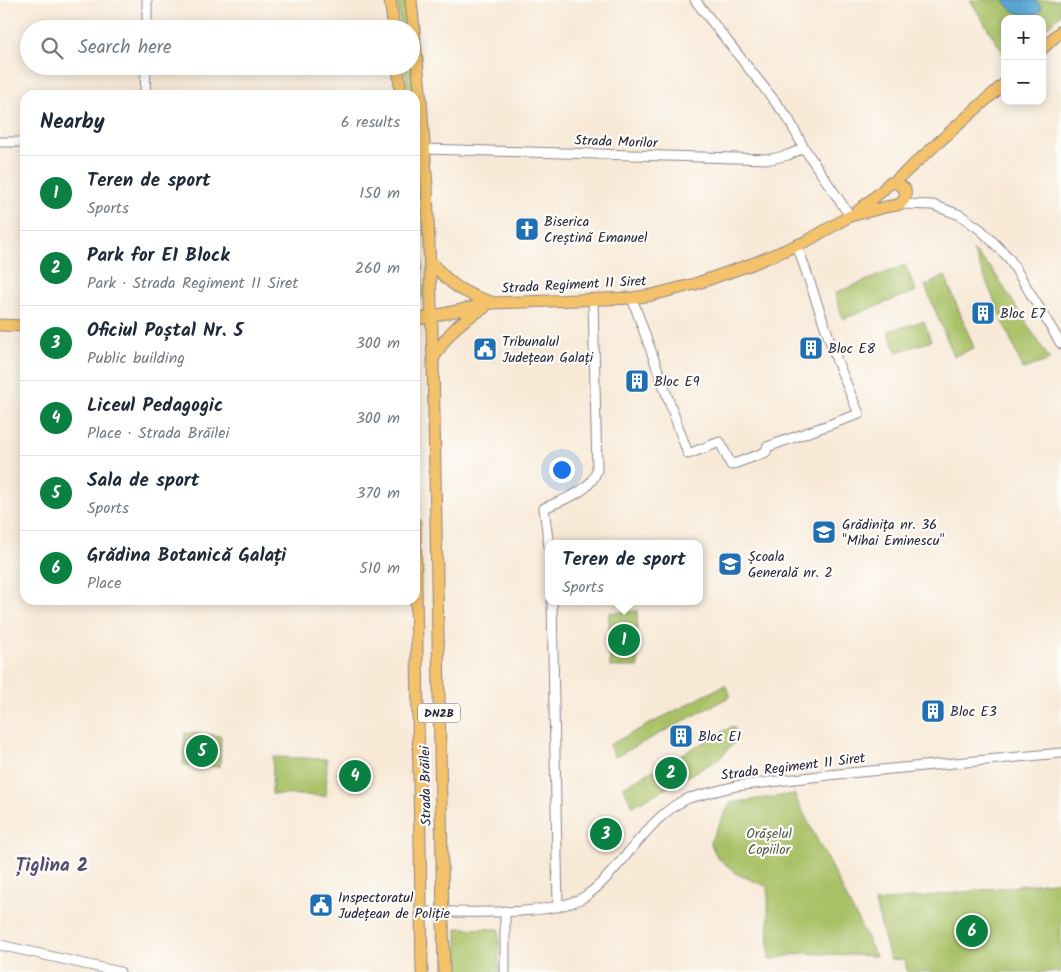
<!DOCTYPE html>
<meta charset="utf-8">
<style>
:root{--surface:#fff;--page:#f2f2f3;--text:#1f2937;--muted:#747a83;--line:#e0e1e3;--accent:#0b8043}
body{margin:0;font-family:Kalam,sans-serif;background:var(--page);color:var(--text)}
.controls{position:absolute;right:15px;top:15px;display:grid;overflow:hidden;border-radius:10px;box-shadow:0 2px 12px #0003}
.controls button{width:45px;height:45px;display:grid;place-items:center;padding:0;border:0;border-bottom:1px solid var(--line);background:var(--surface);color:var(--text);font:25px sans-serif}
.you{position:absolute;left:561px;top:469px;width:18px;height:18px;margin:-12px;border:4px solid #fff;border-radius:50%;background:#1a73e8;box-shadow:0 0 0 8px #1a73e833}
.badge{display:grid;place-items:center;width:32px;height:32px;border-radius:50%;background:var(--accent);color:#fff;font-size:16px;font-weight:700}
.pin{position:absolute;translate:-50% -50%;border:2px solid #fff;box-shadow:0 1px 5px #0006}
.popup{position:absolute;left:545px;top:540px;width:158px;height:65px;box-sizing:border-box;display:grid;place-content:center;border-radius:10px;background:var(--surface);filter:drop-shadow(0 1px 4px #0005);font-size:16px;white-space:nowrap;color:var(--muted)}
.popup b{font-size:19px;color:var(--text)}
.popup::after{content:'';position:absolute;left:50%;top:100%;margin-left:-10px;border:10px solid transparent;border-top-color:var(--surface)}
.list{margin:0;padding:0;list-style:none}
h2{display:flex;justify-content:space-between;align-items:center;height:65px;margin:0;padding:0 20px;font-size:21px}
h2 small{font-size:16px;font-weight:400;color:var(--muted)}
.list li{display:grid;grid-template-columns:32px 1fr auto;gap:15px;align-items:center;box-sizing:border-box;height:75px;padding:0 20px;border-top:1px solid var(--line)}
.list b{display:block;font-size:19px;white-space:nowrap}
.list p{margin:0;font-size:16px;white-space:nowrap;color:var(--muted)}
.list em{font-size:16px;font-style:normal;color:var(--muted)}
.icon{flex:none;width:28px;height:28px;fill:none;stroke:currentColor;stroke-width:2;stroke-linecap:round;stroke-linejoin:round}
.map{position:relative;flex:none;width:1061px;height:972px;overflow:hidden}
.search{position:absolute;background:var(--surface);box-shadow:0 2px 12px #0003;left:20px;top:20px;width:400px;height:55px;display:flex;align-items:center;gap:12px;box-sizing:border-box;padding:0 18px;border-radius:28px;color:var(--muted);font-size:19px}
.panel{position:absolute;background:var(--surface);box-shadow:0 2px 12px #0003;left:20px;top:90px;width:400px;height:515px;border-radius:15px}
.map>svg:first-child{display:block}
.green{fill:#a9c166;stroke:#667250}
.water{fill:#58a6d1;stroke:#3d6486}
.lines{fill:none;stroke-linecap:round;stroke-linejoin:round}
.minor-casing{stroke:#8d8689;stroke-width:11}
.major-casing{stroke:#8d8689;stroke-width:13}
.minor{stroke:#fff;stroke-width:9}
.major{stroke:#f3c26a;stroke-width:11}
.labels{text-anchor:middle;stroke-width:4.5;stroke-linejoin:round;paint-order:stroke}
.shield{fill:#fdfcf7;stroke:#646373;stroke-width:1}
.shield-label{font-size:12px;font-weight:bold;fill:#22223b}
.street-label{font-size:14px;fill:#22223b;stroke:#fdfcf7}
.poi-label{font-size:14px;fill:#22223b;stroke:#fdfcf7;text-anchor:start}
.park-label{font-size:14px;fill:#515a4a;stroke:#fdfcf7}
.district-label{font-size:19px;font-weight:bold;fill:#554d75;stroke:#fdfcf7}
</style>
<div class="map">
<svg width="1061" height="972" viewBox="0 0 1061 972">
<rect width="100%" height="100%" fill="#fdfcf7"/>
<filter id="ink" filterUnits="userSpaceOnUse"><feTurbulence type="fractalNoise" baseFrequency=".02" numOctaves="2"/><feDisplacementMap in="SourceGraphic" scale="10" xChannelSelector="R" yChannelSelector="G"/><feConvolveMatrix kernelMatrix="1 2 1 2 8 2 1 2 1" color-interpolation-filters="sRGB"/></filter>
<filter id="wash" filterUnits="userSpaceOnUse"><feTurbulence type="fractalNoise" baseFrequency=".0096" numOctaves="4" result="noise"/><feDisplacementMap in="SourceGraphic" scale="20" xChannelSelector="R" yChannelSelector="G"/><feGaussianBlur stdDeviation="1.12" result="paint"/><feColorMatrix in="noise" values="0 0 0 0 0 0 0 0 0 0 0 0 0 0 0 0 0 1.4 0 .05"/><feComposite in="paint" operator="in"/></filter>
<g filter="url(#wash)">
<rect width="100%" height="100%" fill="#f8e9d7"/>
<g class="green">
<path d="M397,0H406L409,29H401Z"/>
<path d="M970,0H1061V14L1042,32V19H1005V56Z"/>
<path d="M411,45L420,148L415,149V95H408L405,66H411Z"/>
<path d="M415,156L420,158L423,298L421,300L417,299L415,248Z"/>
<path d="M973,250L992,269L1050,360L1023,369Z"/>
<path d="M905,265L916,291L843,319L835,293Z"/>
<path d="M945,276L974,348L954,356L925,286Z"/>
<path d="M924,321L931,341L897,352L888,331Z"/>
<path d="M637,611L638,667H610L609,613Z"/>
<path d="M725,685L731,696L615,757L609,745Z"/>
<path d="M733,726L739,737L719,759L633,806L623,787Z"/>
<path d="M185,733L221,736L220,767L183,765Z"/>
<path d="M273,757L327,759L326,796L272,794Z"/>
<path d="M794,794L876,956L802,953L769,960L768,887L737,874L717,857L710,842L730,803Z"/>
<path d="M1061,881V972H907L905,960L890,959L875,902Z"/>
<path d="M457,928L499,929V972H457Z"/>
</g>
<path class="water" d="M1004,0H1035L1042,8L1039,14C1023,15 1013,15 1004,0Z"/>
</g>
<g filter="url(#ink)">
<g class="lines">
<g class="minor-casing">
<g id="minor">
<path d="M695,0L788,118L804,148L850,216"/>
<path d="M147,29V0"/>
<path d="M145,95L146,66"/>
<path d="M0,142H25"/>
<path d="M425,149L771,159L788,155L804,148"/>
<path d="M902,204L933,205L960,215L981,230L1009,258L1061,344"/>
<path d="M632,298L688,454L720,442L731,465L766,452L767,447L859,414L837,361L797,245"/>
<path d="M549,547L544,508C564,499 590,493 597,470L593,300"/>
<path d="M552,601L558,907"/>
<path d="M505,911V972"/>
<path d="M421,912C462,911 555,918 587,895C622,870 649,814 689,798L736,786L828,775L1061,753"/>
<path d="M0,945L120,972"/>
</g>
</g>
<g class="major-casing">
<g id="major">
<path d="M390,0L394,29"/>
<path d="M411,0L421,101L427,187L433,360L444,972"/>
<path d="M1042,49L1061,31"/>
<path d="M398,66L401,95"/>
<path d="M893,183L1005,83"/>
<path d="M430,261C451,285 460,292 491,302"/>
<path d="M415,320L492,303L632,298L652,295L695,284L752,264L807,241L850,216L890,206C901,206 907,200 905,189L897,183H889L882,191L853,215"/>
<path d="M0,325L25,326"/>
<path d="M433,359C449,332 457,323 484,308"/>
<path d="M415,523L422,972"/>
</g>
</g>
<use href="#minor" class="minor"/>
<use href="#major" class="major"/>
</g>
</g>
<defs>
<g id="church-square" transform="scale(1.25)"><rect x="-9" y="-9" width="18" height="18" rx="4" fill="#1f6fb2" stroke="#fdfcf7"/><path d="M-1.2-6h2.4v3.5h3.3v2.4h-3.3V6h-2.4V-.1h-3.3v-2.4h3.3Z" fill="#fff"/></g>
<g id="building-square" transform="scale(1.25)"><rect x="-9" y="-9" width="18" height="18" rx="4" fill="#1f6fb2" stroke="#fdfcf7"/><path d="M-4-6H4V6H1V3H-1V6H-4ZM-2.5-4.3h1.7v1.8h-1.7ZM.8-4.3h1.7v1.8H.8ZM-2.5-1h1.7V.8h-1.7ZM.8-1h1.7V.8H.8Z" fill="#fff"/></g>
<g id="civic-square" transform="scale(1.25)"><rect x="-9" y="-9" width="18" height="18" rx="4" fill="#1f6fb2" stroke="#fdfcf7"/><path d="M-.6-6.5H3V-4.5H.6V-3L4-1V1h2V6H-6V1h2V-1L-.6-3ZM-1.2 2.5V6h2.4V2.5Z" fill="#fff"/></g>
<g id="school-square" transform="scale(1.25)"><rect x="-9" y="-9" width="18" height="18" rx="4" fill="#1f6fb2" stroke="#fdfcf7"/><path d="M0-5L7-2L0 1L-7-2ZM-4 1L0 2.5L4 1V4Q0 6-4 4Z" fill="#fff"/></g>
</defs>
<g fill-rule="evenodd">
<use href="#church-square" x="527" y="229"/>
<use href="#building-square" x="983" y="313"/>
<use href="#building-square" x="811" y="348"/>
<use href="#civic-square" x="485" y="349"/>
<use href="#building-square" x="637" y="381"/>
<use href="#school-square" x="824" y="532"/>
<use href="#school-square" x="730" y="564"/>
<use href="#building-square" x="933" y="711"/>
<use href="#building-square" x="681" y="736"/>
<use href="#civic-square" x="321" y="905"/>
</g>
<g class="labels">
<rect class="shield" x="418" y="703.5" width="42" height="19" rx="4"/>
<g class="shield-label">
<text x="439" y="717">DN2B</text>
</g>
<g class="street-label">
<text transform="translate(616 141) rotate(2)" y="5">Strada Morilor</text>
<text transform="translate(574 284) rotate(-3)" y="5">Strada Regiment 11 Siret</text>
<text transform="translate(793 766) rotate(-7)" y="5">Strada Regiment 11 Siret</text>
<text transform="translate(425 786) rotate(-91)" y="5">Strada Brăilei</text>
</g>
<g class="poi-label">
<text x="544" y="226">Biserica<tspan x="544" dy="16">Creștină Emanuel</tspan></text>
<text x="1000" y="318">Bloc E7</text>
<text x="502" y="346">Tribunalul<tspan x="502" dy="16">Județean Galați</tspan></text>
<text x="828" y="353">Bloc E8</text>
<text x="654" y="386">Bloc E9</text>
<text x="842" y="529">Grădinița nr. 36<tspan x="842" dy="16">"Mihai Eminescu"</tspan></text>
<text x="748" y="561">Școala<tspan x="748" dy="16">Generală nr. 2</tspan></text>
<text x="950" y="716">Bloc E3</text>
<text x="698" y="741">Bloc E1</text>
<text x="338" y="902">Inspectoratul<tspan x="338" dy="16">Județean de Poliție</tspan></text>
</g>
<g class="park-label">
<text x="769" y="838">Orășelul<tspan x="769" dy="16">Copiilor</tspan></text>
</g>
<g class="district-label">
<text x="52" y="871">Țiglina 2</text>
</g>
</g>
</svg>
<div class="controls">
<button>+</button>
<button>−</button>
</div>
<div class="you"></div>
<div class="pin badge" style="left:624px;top:640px">1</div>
<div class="popup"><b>Teren de sport</b>Sports</div>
<div class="pin badge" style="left:671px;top:773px">2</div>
<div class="pin badge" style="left:606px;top:834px">3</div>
<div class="pin badge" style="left:355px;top:776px">4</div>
<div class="pin badge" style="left:202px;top:751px">5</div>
<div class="pin badge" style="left:972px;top:931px">6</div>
<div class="search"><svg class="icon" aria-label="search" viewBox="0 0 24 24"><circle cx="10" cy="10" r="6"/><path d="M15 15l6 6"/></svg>Search here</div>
<section class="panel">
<h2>Nearby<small>6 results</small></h2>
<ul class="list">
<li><span class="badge">1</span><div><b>Teren de sport</b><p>Sports</p></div><em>150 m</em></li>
<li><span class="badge">2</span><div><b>Park for E1 Block</b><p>Park · Strada Regiment 11 Siret</p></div><em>260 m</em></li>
<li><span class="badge">3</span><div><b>Oficiul Poștal Nr. 5</b><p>Public building</p></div><em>300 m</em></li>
<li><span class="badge">4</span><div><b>Liceul Pedagogic</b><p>Place · Strada Brăilei</p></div><em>300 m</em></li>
<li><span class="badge">5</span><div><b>Sala de sport</b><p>Sports</p></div><em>370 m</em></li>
<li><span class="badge">6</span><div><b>Grădina Botanică Galați</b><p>Place</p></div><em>510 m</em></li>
</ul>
</section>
</div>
